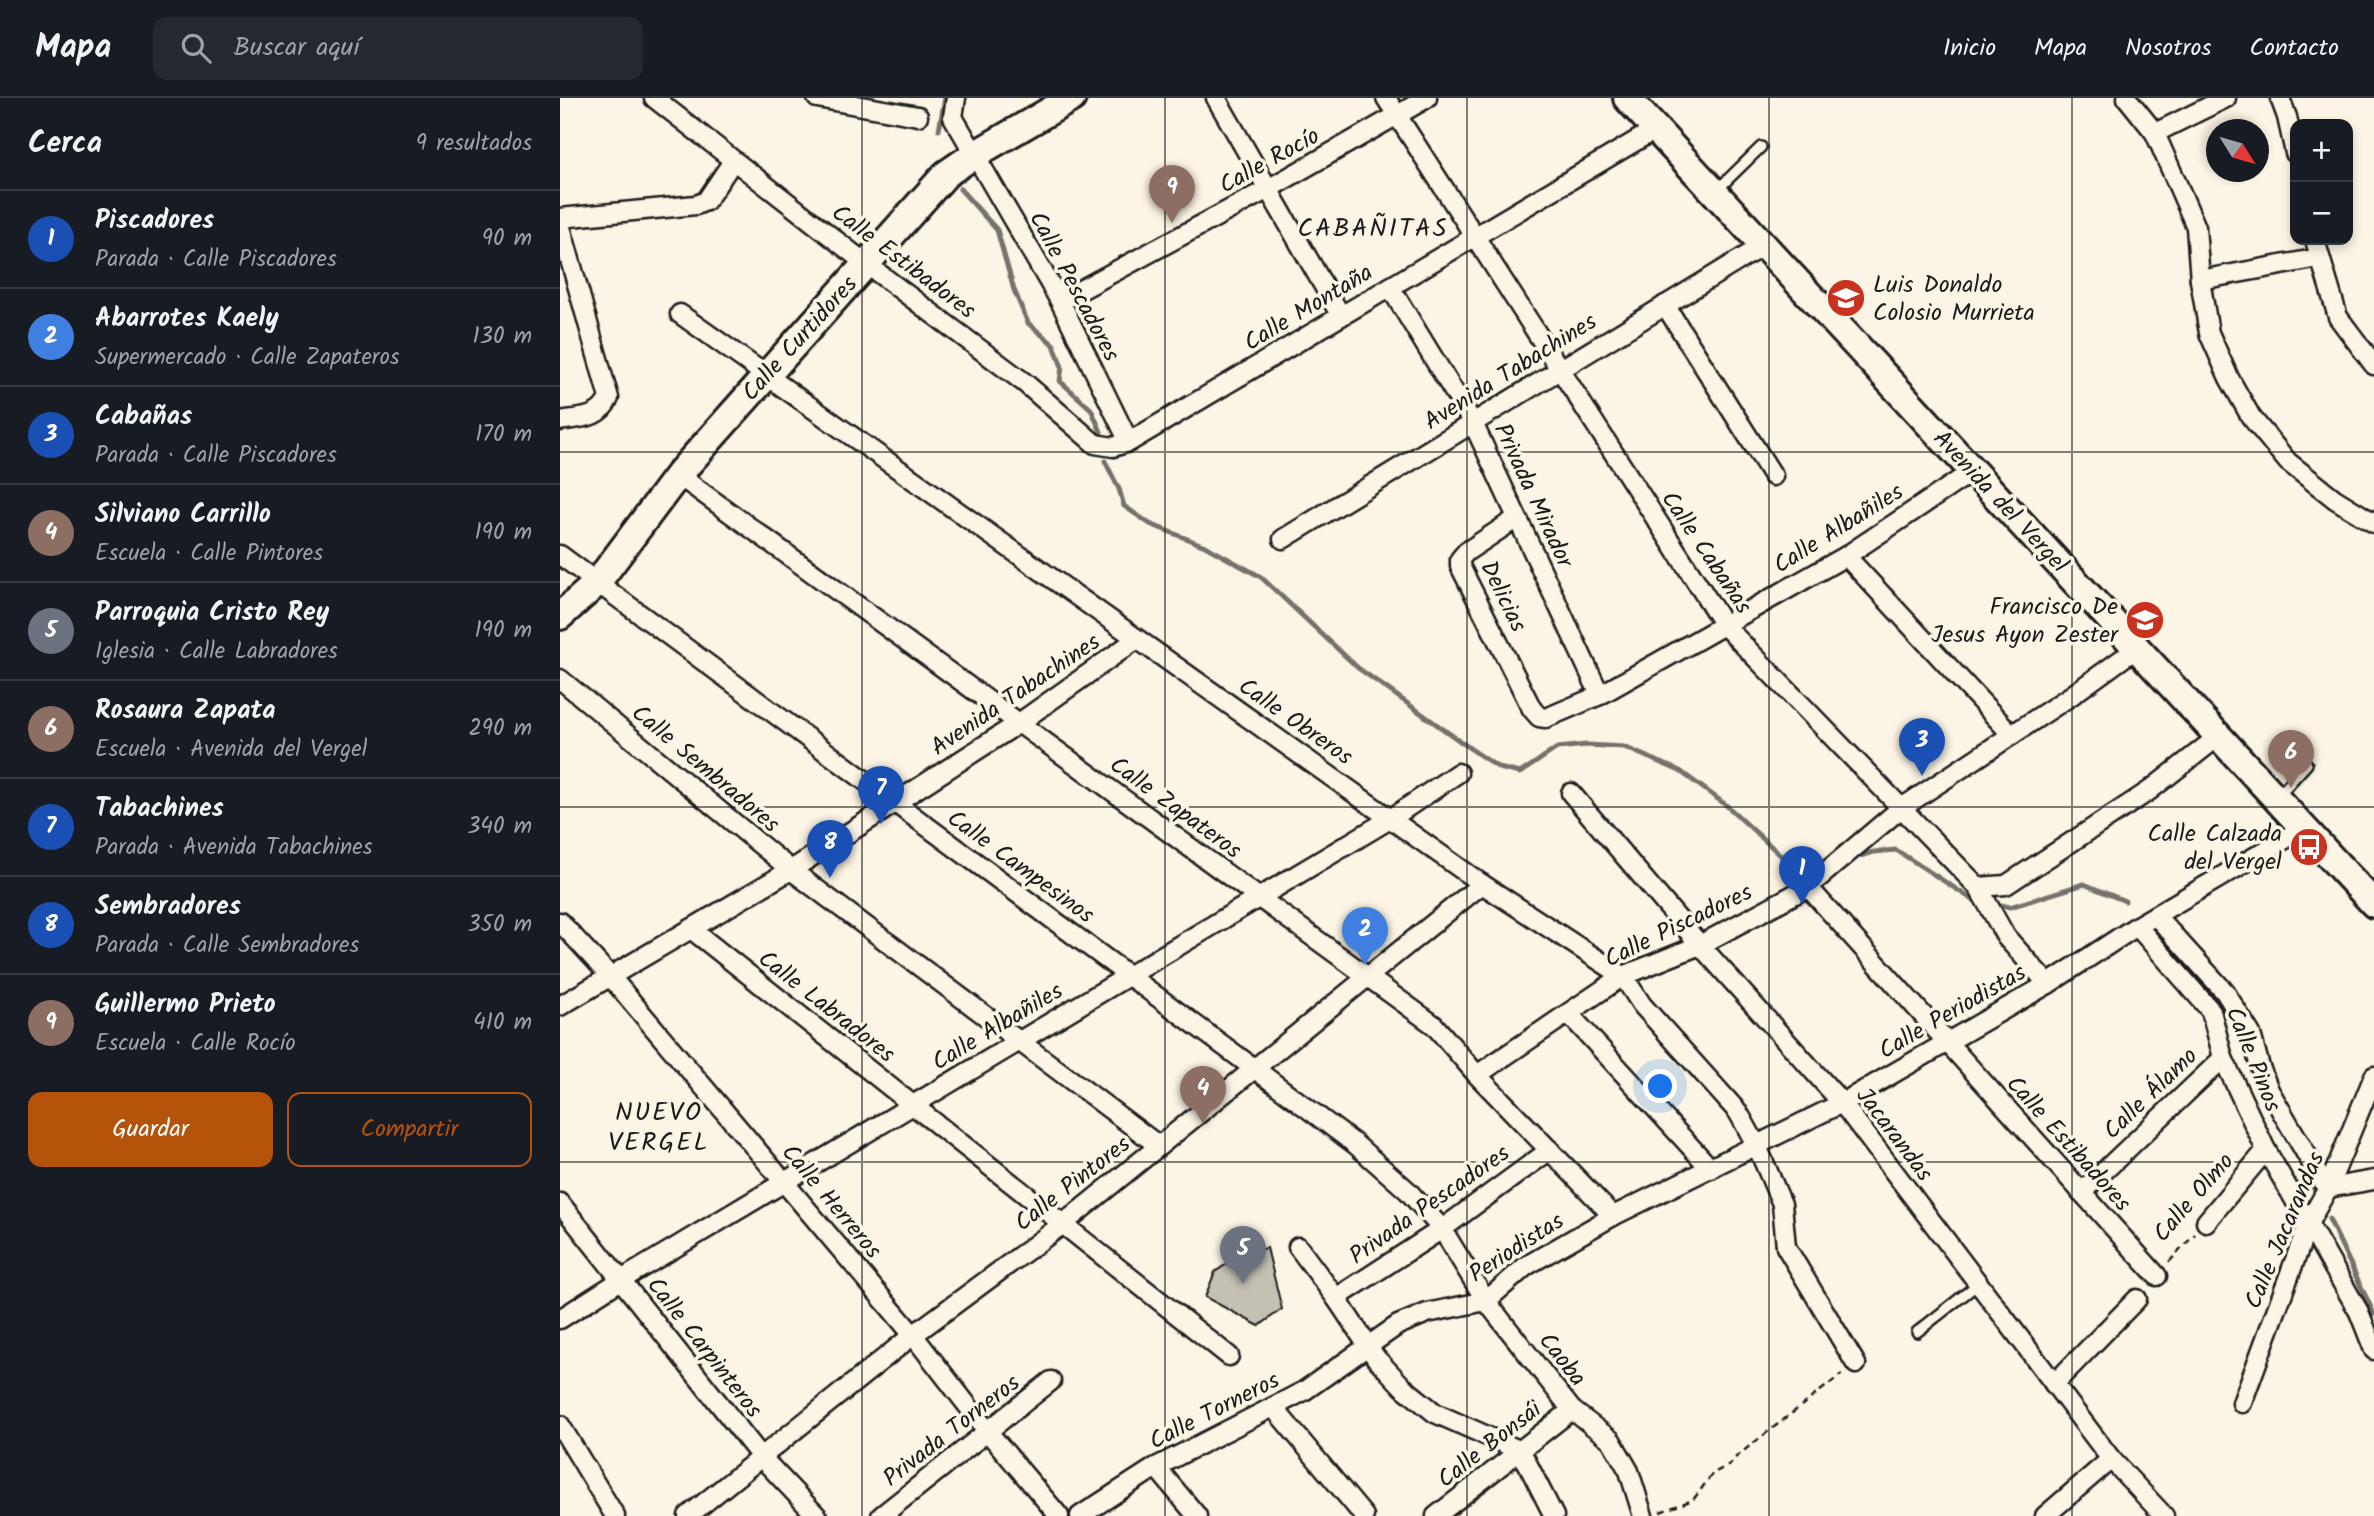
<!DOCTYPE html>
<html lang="es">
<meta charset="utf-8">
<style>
:root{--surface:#171b24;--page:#242831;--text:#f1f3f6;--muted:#9ea1a6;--line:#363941;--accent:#b45309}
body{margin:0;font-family:Kalam,sans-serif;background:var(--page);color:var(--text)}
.controls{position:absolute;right:21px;top:21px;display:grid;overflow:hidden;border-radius:14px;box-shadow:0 4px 10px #0003}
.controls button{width:63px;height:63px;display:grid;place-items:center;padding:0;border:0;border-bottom:2px solid var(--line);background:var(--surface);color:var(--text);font:35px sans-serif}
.compass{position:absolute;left:1646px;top:21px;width:63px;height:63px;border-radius:50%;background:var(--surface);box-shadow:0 4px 10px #0003;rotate:127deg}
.you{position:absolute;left:1101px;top:989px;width:24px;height:24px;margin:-18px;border:5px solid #fff;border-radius:50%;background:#1a73e8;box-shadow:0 0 0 10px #1a73e833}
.badge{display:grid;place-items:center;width:46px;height:46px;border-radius:50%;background:var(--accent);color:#fff;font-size:23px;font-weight:700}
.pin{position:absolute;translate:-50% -58px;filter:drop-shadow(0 2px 4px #0008)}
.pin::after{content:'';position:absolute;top:37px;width:24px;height:21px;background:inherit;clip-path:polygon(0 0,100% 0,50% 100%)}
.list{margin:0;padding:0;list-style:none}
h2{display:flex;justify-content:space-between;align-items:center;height:91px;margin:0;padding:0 28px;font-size:30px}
h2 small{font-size:23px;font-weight:400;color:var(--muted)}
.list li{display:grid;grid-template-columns:46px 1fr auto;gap:21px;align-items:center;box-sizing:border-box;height:98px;padding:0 28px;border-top:2px solid var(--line)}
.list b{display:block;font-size:26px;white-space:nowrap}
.list p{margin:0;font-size:23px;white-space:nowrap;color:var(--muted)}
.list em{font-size:23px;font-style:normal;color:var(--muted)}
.actions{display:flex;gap:14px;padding:21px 28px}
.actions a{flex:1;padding:16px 0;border:2px solid var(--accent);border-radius:14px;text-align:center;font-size:24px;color:var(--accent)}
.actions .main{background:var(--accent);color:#fff}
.icon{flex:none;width:38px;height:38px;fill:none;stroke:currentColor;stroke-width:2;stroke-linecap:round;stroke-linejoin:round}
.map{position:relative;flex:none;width:1814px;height:1418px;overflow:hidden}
header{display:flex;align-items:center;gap:42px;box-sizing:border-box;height:98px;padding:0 35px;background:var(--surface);border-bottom:2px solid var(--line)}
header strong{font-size:33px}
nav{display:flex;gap:38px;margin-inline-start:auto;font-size:24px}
.search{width:490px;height:63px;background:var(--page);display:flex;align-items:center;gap:18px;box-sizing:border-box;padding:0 24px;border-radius:14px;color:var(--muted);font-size:26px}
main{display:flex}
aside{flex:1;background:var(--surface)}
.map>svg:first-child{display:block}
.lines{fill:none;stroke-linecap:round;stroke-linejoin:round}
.stream{stroke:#75726c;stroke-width:5}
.building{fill:#c4c0b3;stroke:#1c1c1c;stroke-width:2}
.lane-casing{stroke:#1c1c1c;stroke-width:14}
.street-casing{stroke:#1c1c1c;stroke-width:23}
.secondary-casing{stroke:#1c1c1c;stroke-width:32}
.path{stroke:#1c1c1c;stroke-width:2.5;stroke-dasharray:7 5;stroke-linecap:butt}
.lane{stroke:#fcf5e5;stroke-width:9}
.street{stroke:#fcf5e5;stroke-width:18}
.secondary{stroke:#fcf5e5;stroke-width:26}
.grid{fill:none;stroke:#1c1c1c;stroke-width:2;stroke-opacity:0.55}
.labels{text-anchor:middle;stroke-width:7;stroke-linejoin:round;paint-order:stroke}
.street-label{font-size:24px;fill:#1c1c1c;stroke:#fcf5e5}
.poi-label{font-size:24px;fill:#1c1c1c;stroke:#fcf5e5;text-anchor:end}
.neighbourhood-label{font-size:26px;letter-spacing:2px;fill:#1c1c1c;stroke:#fcf5e5}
</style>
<header>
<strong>Mapa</strong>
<div class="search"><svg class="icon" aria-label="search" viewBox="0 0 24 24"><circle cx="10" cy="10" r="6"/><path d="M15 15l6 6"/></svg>Buscar aquí</div>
<nav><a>Inicio</a><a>Mapa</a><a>Nosotros</a><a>Contacto</a></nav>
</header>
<main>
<aside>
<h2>Cerca<small>9 resultados</small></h2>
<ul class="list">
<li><span class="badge" style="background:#1a4fb4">1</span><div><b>Piscadores</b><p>Parada · Calle Piscadores</p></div><em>90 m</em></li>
<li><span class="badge" style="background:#3f7fe0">2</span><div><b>Abarrotes Kaely</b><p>Supermercado · Calle Zapateros</p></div><em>130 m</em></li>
<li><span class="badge" style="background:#1a4fb4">3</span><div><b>Cabañas</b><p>Parada · Calle Piscadores</p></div><em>170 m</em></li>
<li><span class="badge" style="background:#8d6e63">4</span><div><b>Silviano Carrillo</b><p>Escuela · Calle Pintores</p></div><em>190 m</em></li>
<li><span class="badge" style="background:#6b7280">5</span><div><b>Parroquia Cristo Rey</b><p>Iglesia · Calle Labradores</p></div><em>190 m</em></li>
<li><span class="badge" style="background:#8d6e63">6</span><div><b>Rosaura Zapata</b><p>Escuela · Avenida del Vergel</p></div><em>290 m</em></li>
<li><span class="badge" style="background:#1a4fb4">7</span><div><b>Tabachines</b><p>Parada · Avenida Tabachines</p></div><em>340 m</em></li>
<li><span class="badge" style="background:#1a4fb4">8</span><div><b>Sembradores</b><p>Parada · Calle Sembradores</p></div><em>350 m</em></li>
<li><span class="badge" style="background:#8d6e63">9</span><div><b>Guillermo Prieto</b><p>Escuela · Calle Rocío</p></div><em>410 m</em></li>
</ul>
<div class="actions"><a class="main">Guardar</a><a>Compartir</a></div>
</aside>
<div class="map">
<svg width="1814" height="1418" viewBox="0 0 1814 1418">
<rect width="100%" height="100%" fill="#fcf5e5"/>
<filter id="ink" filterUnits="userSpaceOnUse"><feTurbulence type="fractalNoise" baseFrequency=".0143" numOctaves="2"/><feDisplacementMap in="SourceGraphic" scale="14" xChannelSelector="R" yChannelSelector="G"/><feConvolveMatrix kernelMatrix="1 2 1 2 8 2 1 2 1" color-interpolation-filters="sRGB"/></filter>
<g filter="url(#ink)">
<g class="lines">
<g class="stream">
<path d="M379,32L385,0"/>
<path d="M400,91L437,132L454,192L468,225L494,247L502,269L500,283L531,311L541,334"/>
<path d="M545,363L559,391L564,408L590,426L645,448L701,479L798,570L911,651L939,670L960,675L997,650L1027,647L1064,649L1120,673L1166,707L1240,775"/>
<path d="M1300,758L1314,754L1336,752L1413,802"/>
<path d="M1432,805L1450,809L1524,786L1565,803"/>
<path d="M1599,835L1619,856L1670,917"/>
<path d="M1675,925L1687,952"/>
<path d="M1731,1046L1755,1093"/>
<path d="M1769,1121L1814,1216"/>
</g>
</g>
<path class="building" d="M707,1150L722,1211L699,1228L645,1199L655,1174L683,1155Z"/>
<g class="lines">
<g class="lane-casing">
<g id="lane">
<path d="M1157,92L1201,49"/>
<path d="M1718,698L1747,666"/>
<path d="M1357,1234L1418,1186"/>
</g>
</g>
<g class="street-casing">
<g id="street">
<path d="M94,0L305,165L465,285L535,346L553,349L569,344L1096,31"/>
<path d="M257,0L358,18"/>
<path d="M396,0L393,19L500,203L569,344"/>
<path d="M656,0L781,218"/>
<path d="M826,0L1164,527L1418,789L1446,839L1488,886"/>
<path d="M1567,0L1595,35L1636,129L1640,182L1649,235L1669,280L1691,319L1728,364L1775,401L1814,425"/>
<path d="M1720,0L1727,19L1735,55"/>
<path d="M1595,35L1666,0"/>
<path d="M0,120L136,107L146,103L173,63"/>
<path d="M0,126L49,300C39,322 21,319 0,323"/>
<path d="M1755,142L1778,219L1814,267"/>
<path d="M1640,182L1759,160"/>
<path d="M830,189L913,325L1040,597"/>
<path d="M500,203L708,91L867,0"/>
<path d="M1105,207L1213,378"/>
<path d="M120,216L922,786L1063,878L1082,907L1178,1014L1197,1048L1222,1106L1226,1149L1296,1266"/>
<path d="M118,377L874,927L917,977L1053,1118"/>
<path d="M957,420L906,454L900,461V468L972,611L979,619L986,620L1040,597L1286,458L1413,373"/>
<path d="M723,441L1204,147"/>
<path d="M0,457L695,971L795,1046L848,1093L882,1131L926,1203L1012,1312L1051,1342L1069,1373L1083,1418"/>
<path d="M1286,458L1452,637"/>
<path d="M0,581L231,772L599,1048"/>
<path d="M1011,695L1140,847L1282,1005L1551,1361L1604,1418"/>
<path d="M1248,789L1597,1178"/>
<path d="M1418,789L1446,787L1589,693L1659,638"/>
<path d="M1596,818L1665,894L1691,936L1700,969L1709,992L1762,1083L1768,1090L1814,1082"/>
<path d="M0,824L50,878L353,1237L428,1334L499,1418"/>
<path d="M1577,828L1651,913L1663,960L1706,1052L1799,1214L1814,1252"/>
<path d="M131,831L669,1258"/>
<path d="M0,908L231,772L459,625L577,541"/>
<path d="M1009,916L1151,1071"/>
<path d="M917,977L1063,878L1140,847L1248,789L1340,711L1512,597L1577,550"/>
<path d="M1521,1095L1663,960"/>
<path d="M0,1105L202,1360L257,1418"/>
<path d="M1646,1124L1706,1052"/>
<path d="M738,1149L776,1200L816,1260L843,1289L875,1315L961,1353L994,1418"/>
<path d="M776,1200L882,1131L990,1052"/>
<path d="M0,1221L61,1182L830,721L898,675"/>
<path d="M1494,1286L1577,1201"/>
<path d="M1682,1305L1749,1124L1768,1090L1814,978"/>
<path d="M713,1309L804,1418"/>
<path d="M0,1327L55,1418"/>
<path d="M596,1369L637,1418"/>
<path d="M128,1418L353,1237L503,1126L922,786"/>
<path d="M321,1418L491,1283"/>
<path d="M520,1418L596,1369L744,1293L838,1227L867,1215L926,1203L966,1168L1053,1118L1282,1005L1488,886L1577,828L1744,730"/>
<path d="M876,1418L1012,1312"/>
<path d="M1485,1418L1551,1361"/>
</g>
</g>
<g class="secondary-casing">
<g id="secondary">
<path d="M1067,0L1814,806"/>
<path d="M0,518L37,485L118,377L386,76L414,57L512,0"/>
</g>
</g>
<g class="path">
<path d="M1609,1164L1635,1136"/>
<path d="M1100,1414L1133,1402L1153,1375L1170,1367L1177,1358L1282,1276"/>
</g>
<use href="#lane" class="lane"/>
<use href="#street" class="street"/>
<use href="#secondary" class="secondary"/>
</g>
</g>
<path class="grid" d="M302,0V1418M605,0V1418M907,0V1418M1209,0V1418M1512,0V1418M0,354H1814M0,709H1814M0,1064H1814"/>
<defs>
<g id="school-disc" transform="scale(2.0125)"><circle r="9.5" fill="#c8321e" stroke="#fcf5e5"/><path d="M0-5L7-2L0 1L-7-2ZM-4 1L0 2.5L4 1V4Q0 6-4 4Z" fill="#fff"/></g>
<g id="bus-disc" transform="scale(2.0125)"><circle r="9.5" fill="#c8321e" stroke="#fcf5e5"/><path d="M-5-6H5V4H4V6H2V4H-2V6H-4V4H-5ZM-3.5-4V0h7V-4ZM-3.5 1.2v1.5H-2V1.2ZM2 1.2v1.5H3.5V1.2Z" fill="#fff"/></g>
</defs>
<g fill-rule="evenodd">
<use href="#school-disc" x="1286" y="200"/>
<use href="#school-disc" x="1585" y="522"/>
<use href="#bus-disc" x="1749" y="749"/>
</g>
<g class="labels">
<g class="street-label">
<text transform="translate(709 62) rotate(-29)" y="8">Calle Rocío</text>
<text transform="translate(344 163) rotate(37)" y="8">Calle Estibadores</text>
<text transform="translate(515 188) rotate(62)" y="8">Calle Pescadores</text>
<text transform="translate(748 209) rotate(-31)" y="8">Calle Montaña</text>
<text transform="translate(239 240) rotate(-48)" y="8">Calle Curtidores</text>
<text transform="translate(950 273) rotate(-32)" y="8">Avenida Tabachines</text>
<text transform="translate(974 397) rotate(65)" y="8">Privada Mirador</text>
<text transform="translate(1441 403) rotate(47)" y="8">Avenida del Vergel</text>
<text transform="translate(1278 430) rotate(-32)" y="8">Calle Albañiles</text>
<text transform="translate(1147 454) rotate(56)" y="8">Calle Cabañas</text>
<text transform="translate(944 498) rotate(64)" y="8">Delicias</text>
<text transform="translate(455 596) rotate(-34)" y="8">Avenida Tabachines</text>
<text transform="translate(736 623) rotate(35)" y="8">Calle Obreros</text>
<text transform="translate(146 670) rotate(40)" y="8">Calle Sembradores</text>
<text transform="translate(616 709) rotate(36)" y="8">Calle Zapateros</text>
<text transform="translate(461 768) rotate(36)" y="8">Calle Campesinos</text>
<text transform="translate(1118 827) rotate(-26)" y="8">Calle Piscadores</text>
<text transform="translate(267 908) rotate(38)" y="8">Calle Labradores</text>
<text transform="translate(1392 913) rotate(-30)" y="8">Calle Periodistas</text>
<text transform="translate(437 928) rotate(-31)" y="8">Calle Albañiles</text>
<text transform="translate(1694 961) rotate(68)" y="8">Calle Pinos</text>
<text transform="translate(1590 995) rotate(-44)" y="8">Calle Álamo</text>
<text transform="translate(1335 1036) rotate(53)" y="8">Jacarandas</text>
<text transform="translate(1509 1045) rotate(48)" y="8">Calle Estibadores</text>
<text transform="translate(512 1085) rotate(-38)" y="8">Calle Pintores</text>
<text transform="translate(1633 1099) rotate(-49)" y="8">Calle Olmo</text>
<text transform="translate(272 1103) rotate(50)" y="8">Calle Herreros</text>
<text transform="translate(869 1106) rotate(-35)" y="8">Privada Pescadores</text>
<text transform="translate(1724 1132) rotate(-67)" y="8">Calle Jacarandas</text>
<text transform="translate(956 1149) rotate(-33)" y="8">Periodistas</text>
<text transform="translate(145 1249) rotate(52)" y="8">Calle Carpinteros</text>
<text transform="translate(1003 1261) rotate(52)" y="8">Caoba</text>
<text transform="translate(654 1312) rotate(-27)" y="8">Calle Torneros</text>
<text transform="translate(391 1332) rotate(-38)" y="8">Privada Torneros</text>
<text transform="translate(929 1346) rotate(-38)" y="8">Calle Bonsái</text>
</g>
<g class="poi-label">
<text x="1313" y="194" text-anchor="start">Luis Donaldo<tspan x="1313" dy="28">Colosio Murrieta</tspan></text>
<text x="1558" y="516">Francisco De<tspan x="1558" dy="28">Jesus Ayon Zester</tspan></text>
<text x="1722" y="743">Calle Calzada<tspan x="1722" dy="28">del Vergel</tspan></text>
</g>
<g class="neighbourhood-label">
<text x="813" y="138">CABAÑITAS</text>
<text x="99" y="1022">NUEVO<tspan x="99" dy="30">VERGEL</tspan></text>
</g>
</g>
</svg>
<div class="controls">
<button>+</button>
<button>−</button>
</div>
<svg class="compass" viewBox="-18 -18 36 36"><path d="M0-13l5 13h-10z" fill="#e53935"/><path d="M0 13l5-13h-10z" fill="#9ea1a6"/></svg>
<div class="you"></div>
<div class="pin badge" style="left:1242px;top:806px;background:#1a4fb4">1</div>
<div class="pin badge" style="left:805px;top:867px;background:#3f7fe0">2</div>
<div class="pin badge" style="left:1362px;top:678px;background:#1a4fb4">3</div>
<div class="pin badge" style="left:643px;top:1026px;background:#8d6e63">4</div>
<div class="pin badge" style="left:683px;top:1186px;background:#6b7280">5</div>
<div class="pin badge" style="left:1731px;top:690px;background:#8d6e63">6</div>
<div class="pin badge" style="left:321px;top:726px;background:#1a4fb4">7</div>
<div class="pin badge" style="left:270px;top:780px;background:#1a4fb4">8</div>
<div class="pin badge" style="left:612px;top:125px;background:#8d6e63">9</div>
</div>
</main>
